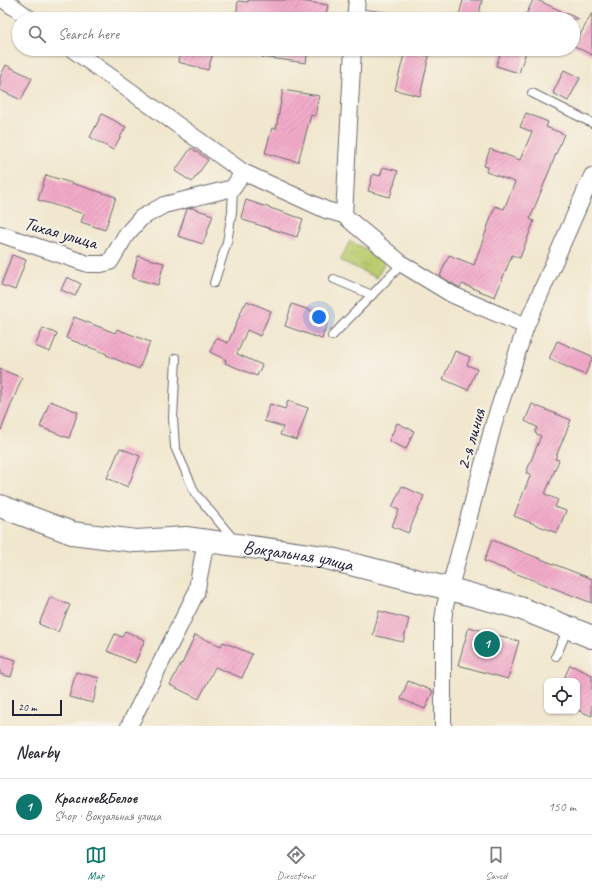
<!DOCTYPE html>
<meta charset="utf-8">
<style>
:root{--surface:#fff;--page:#f2f2f3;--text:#2b2b33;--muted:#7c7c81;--line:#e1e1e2;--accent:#0f766e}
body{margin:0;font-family:Caveat,sans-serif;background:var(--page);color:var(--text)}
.controls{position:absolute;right:12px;bottom:12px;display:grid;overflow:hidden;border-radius:8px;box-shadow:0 1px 3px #0004}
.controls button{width:36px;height:36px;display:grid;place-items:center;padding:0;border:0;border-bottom:1px solid var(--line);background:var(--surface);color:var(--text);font:20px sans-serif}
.scale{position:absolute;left:12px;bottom:10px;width:50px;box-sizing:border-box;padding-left:4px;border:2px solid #22223b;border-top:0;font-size:11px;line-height:14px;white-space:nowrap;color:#22223b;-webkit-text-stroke:3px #f7f3e8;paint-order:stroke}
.you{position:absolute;left:319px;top:317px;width:14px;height:14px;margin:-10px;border:3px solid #fff;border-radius:50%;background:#1a73e8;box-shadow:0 0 0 6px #1a73e833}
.badge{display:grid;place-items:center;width:26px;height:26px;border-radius:50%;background:var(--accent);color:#fff;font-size:13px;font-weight:700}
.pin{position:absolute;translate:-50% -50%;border:2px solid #fff;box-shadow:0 1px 4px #0006}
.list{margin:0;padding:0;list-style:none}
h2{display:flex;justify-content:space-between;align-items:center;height:52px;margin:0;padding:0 16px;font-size:17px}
h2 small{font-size:13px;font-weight:400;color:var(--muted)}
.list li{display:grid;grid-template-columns:26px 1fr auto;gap:12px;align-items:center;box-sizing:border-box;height:56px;padding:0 16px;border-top:1px solid var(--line)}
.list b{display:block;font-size:15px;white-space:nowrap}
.list p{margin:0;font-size:13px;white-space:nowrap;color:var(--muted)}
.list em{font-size:13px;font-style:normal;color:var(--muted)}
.icon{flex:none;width:22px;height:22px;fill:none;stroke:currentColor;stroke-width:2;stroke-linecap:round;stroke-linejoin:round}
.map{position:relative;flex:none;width:592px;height:726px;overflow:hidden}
.search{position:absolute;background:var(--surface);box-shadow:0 1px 3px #0004;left:12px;right:12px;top:12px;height:44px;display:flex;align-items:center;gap:10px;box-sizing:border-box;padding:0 14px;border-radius:22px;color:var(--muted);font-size:15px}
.sheet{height:108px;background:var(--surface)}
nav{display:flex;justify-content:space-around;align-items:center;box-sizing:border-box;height:56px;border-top:1px solid var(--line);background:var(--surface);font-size:11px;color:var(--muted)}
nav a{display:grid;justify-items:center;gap:2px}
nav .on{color:var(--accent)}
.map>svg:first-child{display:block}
.park{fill:url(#park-tufts);stroke:#6e7755}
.building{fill:url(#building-hatch)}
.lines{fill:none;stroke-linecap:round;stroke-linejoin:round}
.lane-casing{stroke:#6a676e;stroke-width:10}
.street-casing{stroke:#6a676e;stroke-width:18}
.secondary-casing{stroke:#6a676e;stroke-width:24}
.lane{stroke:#fff;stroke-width:8}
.street{stroke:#fff;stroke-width:16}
.secondary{stroke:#fff;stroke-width:22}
.labels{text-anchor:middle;stroke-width:4;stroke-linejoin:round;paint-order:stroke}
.street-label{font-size:19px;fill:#22223b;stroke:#f7f3e8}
</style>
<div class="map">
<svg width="592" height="726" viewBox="0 0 592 726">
<defs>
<pattern id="park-tufts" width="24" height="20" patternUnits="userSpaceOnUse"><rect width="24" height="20" fill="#bacc6f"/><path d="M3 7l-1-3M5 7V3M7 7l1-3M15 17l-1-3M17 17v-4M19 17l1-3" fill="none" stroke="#a0af61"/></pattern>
<pattern id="building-hatch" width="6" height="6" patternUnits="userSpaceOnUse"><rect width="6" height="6" fill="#f2abc9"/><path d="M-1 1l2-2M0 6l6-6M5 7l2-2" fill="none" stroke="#cf93ae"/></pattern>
</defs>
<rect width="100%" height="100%" fill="#f7f3e8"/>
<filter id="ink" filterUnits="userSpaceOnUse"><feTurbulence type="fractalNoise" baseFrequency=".025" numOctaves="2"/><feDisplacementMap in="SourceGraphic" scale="8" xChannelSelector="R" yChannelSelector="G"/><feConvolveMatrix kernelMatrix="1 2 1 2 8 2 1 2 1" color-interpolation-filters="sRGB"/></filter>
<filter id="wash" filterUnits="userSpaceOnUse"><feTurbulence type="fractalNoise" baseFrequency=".012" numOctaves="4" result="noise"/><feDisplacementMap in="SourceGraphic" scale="16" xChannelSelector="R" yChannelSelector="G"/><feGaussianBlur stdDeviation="0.9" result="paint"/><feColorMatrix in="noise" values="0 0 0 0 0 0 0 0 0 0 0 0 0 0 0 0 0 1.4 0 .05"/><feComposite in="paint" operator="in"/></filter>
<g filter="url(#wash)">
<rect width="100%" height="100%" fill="#f1e7ce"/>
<path class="park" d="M350,241L386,260L377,278L340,260Z"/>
<g id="blocks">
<g class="building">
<path d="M248,0H294L328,5L325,19H236L238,1L248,2Z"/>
<path d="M463,0H482L478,19H458Z"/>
<path d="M533,0H537L579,19H524Z"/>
<path d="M592,13V55L574,46Z"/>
<path d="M181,49H214L208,70L178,62Z"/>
<path d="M262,49H308L306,63L262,57Z"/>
<path d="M502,49H527L519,73L496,66Z"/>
<path d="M405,51L429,56L420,96L395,90Z"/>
<path d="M6,65L32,78L21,100L0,90V77Z"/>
<path d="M564,70L580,78L568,101L553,93Z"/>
<path d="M283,90L319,96L315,116L311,115L298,162L265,153L272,128L276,129Z"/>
<path d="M526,113L548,122L546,127L564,134L530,219L534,221L520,258L512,255L495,297L462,284L460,288L440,276L449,255L474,265L495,206L504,209L515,182L486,172L488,167L484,166L490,149L520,160L532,132L520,127Z"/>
<path d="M102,114L126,127L113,150L90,137Z"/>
<path d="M191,148L208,160L192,182L175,171Z"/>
<path d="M383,167L398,171L390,197L368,191L373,174L380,176Z"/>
<path d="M46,175L116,197L105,230L81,222L84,214L38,200Z"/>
<path d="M246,200L303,219L297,237L246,221L241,217Z"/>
<path d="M192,208L213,215L203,244L178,236L187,209Z"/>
<path d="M12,255L26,260L15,290L1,285Z"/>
<path d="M138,256L164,263L158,285L132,278Z"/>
<path d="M67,277L81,284L75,296L61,290Z"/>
<path d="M247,301L271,311L260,336L247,330L237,354L262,365L257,376L225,363L226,360L210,352L216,338L228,343L244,305H245Z"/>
<path d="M292,304L329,317L322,339L285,326Z"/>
<path d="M74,317L115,333L117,329L150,342L139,369L106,355L107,354L66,338Z"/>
<path d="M43,328L57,334L50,352L35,346Z"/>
<path d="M557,341L592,356V359L585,375L549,359Z"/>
<path d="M455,351L470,357L467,365L477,369L468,390L443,379Z"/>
<path d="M0,369L22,378L1,430H0Z"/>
<path d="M50,401L78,412L69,438L40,427Z"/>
<path d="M288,401L308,408L297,440L280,435L283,427L264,421L270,404L285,409Z"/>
<path d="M532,404L571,420L555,459L559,460L545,494L558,500L555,507L566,511L557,533L514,516L531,474L526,473L541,436L535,433L537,427L525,421Z"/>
<path d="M397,423L414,431L406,449L389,441Z"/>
<path d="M120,448L140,456L128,487L107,478Z"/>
<path d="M402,486L424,496L408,533L392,526L399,510L392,507Z"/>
<path d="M492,540L592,579V603L484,561Z"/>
<path d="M50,597L70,605L58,632L39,624Z"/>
<path d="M379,611L409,619L403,642L373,635Z"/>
<path d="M469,627L519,641L508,679L458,665Z"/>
<path d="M125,631L145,640L135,663L107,651L115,634L122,637Z"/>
<path d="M195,635L221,646L223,642L252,654L242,678L215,667L199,699L170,685L181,663L182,664Z"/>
<path d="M0,655L16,660L11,677L0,674Z"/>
<path d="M570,665L592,675V716L577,710V681H563Z"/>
<path d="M76,672L99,678L93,703L69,697Z"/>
<path d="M408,681L433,691L425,709L401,699Z"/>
</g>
</g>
</g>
<g filter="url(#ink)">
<use href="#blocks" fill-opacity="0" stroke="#6a676e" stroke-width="1"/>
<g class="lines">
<g class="lane-casing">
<g id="lane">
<path d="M355,13L406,19"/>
<path d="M532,93L592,123"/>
<path d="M334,279L372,295"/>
<path d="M214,283L227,242L232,212L233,188"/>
<path d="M332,336L402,264"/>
<path d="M176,358L173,418L175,447L195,493L235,541"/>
<path d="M556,656L568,628"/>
</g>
</g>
<g class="street-casing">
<g id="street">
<path d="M4,0L30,19"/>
<path d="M355,19L357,0"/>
<path d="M72,49L243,172L326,210L344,215L354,224L402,264L453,295L526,326"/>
<path d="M344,215L353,49"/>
<path d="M0,234L88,264H101L110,262L126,235L141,218L164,205L233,188L243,172"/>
<path d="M129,726L196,593L206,541"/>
<path d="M443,726V621L445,606L494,423L526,326L592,176"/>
</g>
</g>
<g class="secondary-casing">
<g id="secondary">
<path id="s1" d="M0,506L72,533L136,541L186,538L323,557L450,589L520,608L592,637"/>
</g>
</g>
<use href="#lane" class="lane"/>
<use href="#street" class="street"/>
<use href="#secondary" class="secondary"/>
</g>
</g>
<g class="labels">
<g class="street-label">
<text transform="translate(61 232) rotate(16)" y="7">Тихая улица</text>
<text transform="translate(470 439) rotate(-74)" y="7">2-я линия</text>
<text dy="7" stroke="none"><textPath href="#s1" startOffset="305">Вокзальная улица</textPath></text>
</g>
</g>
</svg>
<div class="controls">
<button><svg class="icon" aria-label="locate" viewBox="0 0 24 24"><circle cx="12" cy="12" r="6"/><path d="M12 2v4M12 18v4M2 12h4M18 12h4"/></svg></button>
</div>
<div class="scale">20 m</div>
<div class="you"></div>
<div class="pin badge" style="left:487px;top:644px">1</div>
<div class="search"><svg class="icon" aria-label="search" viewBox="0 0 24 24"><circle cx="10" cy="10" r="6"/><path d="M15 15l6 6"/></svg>Search here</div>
</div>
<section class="sheet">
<h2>Nearby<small></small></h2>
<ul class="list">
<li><span class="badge">1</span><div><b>Красное&amp;Белое</b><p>Shop · Вокзальная улица</p></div><em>150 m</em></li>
</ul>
</section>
<nav>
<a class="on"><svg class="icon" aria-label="map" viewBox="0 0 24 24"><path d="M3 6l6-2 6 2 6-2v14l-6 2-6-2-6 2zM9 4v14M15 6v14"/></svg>Map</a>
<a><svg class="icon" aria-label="directions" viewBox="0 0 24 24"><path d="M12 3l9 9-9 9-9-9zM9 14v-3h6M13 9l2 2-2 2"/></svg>Directions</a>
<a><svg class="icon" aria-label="saved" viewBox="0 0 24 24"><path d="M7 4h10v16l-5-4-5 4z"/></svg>Saved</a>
</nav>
